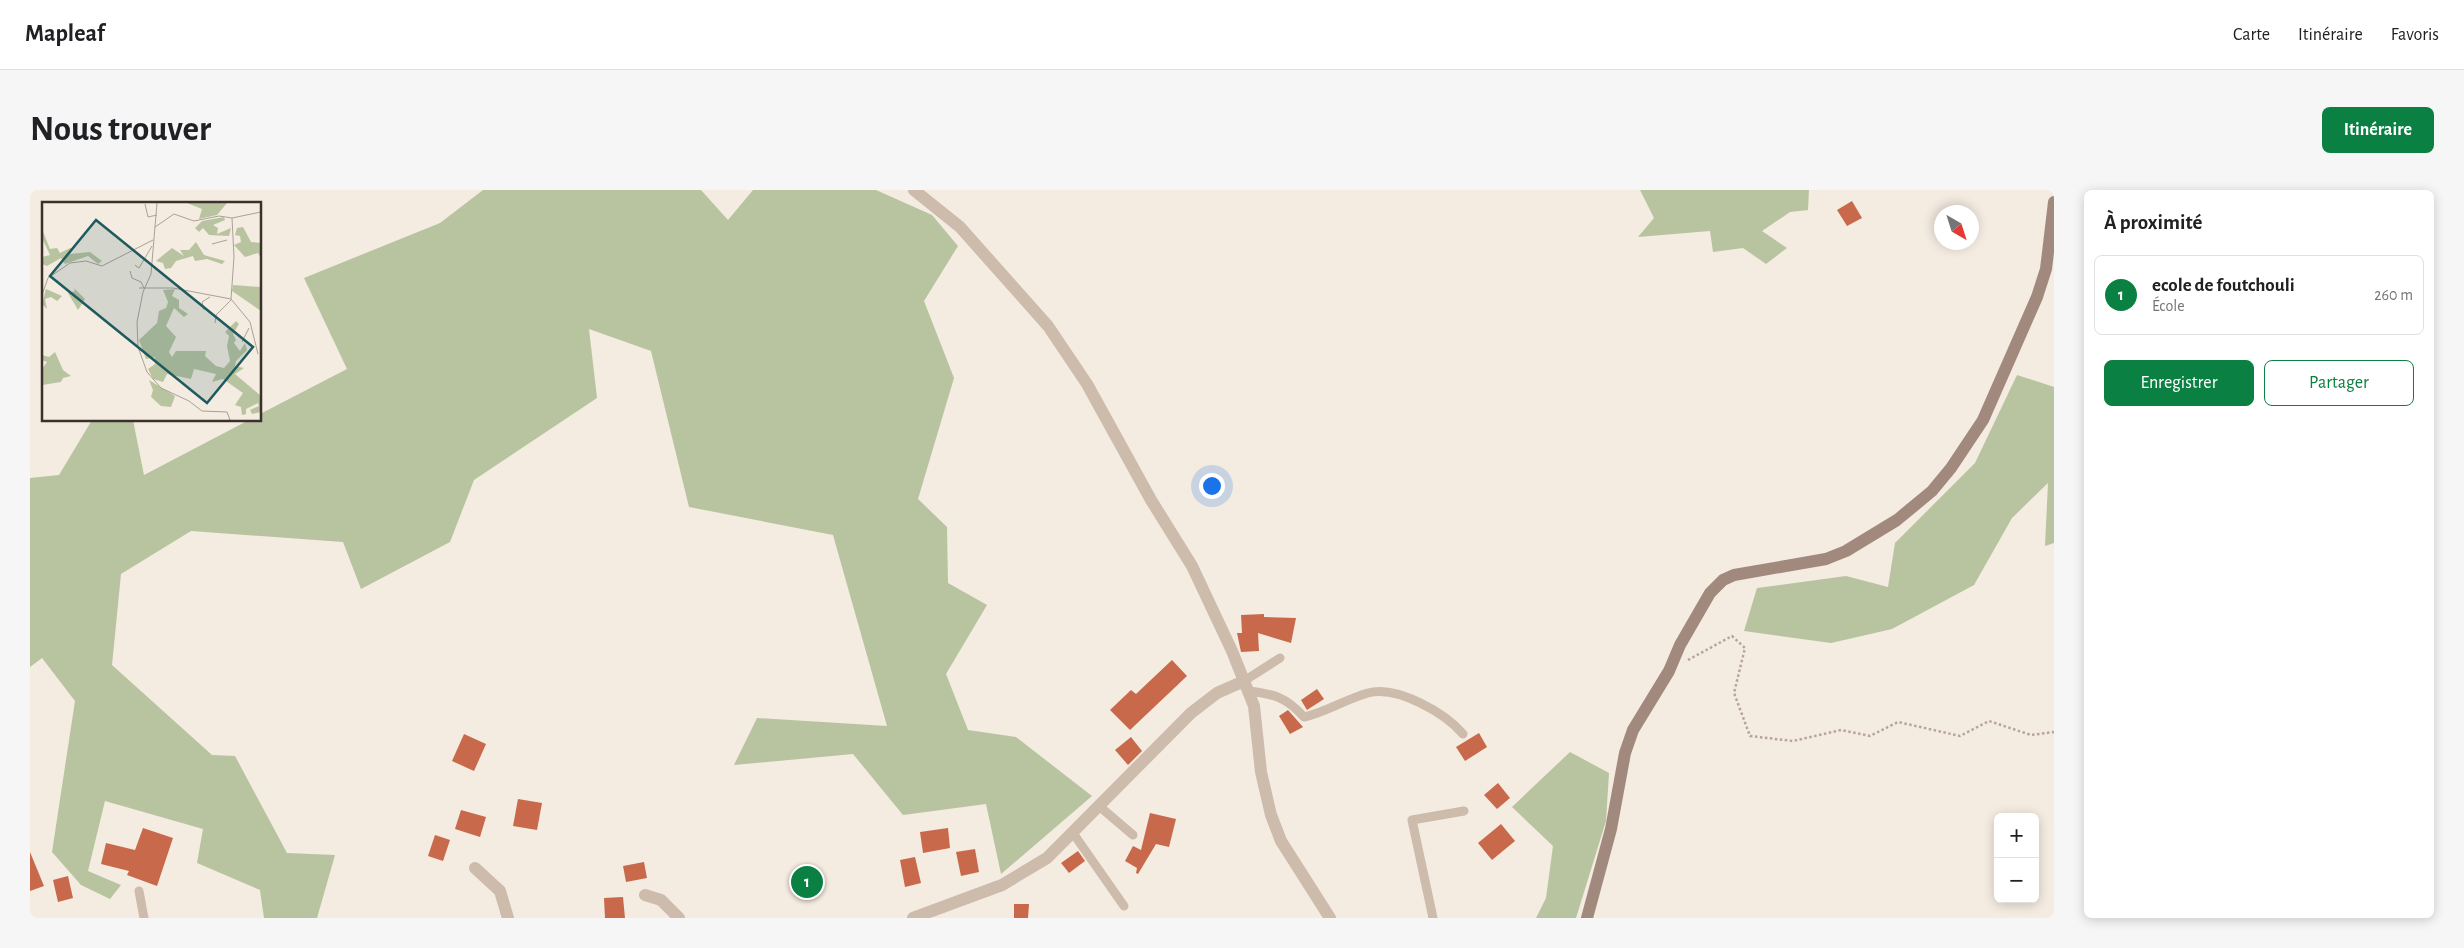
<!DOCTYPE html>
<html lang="fr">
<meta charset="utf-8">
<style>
:root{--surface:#fff;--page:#f6f6f6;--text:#202124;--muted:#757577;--line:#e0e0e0;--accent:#0b8043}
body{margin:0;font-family:"Alegreya Sans",sans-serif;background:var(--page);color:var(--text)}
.controls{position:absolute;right:15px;bottom:15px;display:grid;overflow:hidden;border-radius:8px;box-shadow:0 2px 12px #0003}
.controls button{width:45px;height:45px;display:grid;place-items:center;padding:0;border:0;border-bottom:1px solid var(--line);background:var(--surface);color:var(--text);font:25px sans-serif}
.compass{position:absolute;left:1904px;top:15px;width:45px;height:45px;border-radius:50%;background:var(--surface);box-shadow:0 2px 12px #0003;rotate:141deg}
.you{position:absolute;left:1181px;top:295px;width:18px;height:18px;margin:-12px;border:4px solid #fff;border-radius:50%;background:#1a73e8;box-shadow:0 0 0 8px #1a73e833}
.badge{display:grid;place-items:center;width:32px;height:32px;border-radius:50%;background:var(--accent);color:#fff;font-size:16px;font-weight:700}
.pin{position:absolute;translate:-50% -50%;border:2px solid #fff;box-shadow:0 1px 5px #0006}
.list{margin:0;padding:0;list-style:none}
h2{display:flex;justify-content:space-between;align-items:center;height:65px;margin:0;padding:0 20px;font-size:21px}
h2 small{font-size:16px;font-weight:400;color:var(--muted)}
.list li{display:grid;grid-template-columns:32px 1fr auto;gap:15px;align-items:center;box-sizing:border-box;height:80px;margin:0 10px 10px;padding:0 10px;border:1px solid var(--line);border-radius:8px}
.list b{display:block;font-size:19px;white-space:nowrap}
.list p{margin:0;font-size:16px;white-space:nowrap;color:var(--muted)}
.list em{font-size:16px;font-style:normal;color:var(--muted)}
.actions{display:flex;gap:10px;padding:15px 20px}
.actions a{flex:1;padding:11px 0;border:1px solid var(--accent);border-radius:8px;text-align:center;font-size:18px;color:var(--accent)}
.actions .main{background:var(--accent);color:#fff}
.map{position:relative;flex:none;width:2024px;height:728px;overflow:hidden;border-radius:8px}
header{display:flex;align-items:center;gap:30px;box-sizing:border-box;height:70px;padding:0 25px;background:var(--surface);border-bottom:1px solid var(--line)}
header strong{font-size:24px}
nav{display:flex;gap:28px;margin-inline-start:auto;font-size:18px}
.intro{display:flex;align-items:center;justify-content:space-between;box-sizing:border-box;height:120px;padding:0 30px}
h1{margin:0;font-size:35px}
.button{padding:12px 22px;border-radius:8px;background:var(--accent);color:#fff;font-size:18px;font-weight:700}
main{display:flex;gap:30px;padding:0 30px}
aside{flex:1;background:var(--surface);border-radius:8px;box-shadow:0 2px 12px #0003}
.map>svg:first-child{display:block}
.green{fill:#b8c4a0}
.building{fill:#c8694b}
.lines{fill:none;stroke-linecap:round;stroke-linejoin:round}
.path{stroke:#b9a596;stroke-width:2.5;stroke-dasharray:2.5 2.5;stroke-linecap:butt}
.lane{stroke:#cdbbac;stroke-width:9}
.street{stroke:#cdbbac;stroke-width:12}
.secondary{stroke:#a18a7d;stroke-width:12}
.inset-road{fill:none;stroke:#aaa098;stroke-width:1}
.view{fill:#1f5a5e;fill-opacity:0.15;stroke:#1f5a5e;stroke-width:2.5}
.inset-edge{fill:none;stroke:#3b302b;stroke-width:2.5}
</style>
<header>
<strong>Mapleaf</strong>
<nav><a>Carte</a><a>Itinéraire</a><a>Favoris</a></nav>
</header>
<div class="intro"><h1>Nous trouver</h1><a class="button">Itinéraire</a></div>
<main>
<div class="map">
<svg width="2024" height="728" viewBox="0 0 2024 728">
<rect width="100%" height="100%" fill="#f4ebe1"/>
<g class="green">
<path d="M453,0H671L698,30L723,0H846L902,25L928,56L894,111L924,188L888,309L917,337L918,393L957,415L916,484L938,540L986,547L1062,606L971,684L956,614L873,625L823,564L704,575L727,528L857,536L803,345L659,317L621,161L559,139L567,208L444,290L420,352L331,399L313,352L161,341L91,384L82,475L182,565L205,566L257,663L305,665L287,728H234L230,700L167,673L173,639L75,611L58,681L91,695L80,709L51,695L22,662L45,511L12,468L0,477V288L29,285L62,230H103L114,285L219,230H230V224L317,179L274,88L410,33Z"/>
<path d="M1610,0H1779L1778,20L1760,22L1732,41L1757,58L1736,74L1713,58L1683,62L1680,41L1608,47L1624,28Z"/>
<path d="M1987,185L2024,197V353L2015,356L2018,293L1982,328L1944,395L1862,439L1801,453L1714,441L1727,398L1816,386L1858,397L1865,353L1945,273Z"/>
<path d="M1540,562L1579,583L1576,631L1546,728H1506L1516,708L1523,656L1482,617Z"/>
</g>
<g class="building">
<path d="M1822,11L1832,28L1817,36L1807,20Z"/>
<path d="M1234,424V427L1266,428L1261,453L1228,443L1229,461L1211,462L1207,443H1212L1211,425Z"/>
<path d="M1142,470L1157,486L1100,540L1080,520L1101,500L1106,504Z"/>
<path d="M1287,499L1294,509L1277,520L1271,510Z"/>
<path d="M1258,520L1273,537L1260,544L1249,526Z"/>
<path d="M1449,543L1457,557L1435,571L1426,557Z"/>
<path d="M434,544L456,554L444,581L422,571Z"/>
<path d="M1101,547L1112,561L1098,575L1085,560Z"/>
<path d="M1468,593L1480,608L1467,619L1454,605Z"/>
<path d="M488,609L512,613L507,640L483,636Z"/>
<path d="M431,620L456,627L450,647L425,639Z"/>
<path d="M1120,623L1146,629L1139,657L1126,654L1108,684L1106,683L1107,678L1095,671L1103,656L1111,660Z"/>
<path d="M1471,634L1485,651L1462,670L1448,653Z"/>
<path d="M113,638L143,648L127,696L97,685L99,681L71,674L76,653L105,660Z"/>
<path d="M918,638L920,658L893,663L890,642Z"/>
<path d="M405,645L420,650L413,671L398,666Z"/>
<path d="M945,659L949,682L931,686L926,662Z"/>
<path d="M1048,661L1055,671L1039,683L1031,673Z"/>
<path d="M0,662L14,696L0,701Z"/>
<path d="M885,667L891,693L875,697L870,670Z"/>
<path d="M614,672L617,688L596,692L593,676Z"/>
<path d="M764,682L791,683L790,703L763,701Z"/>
<path d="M38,686L43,708L28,712L23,690Z"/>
<path d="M593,707L595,728H575L574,708Z"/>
<path d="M984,714H999L998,728H984Z"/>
</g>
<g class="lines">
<path class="path" d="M1658,470L1702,446L1715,458L1704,503L1720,546L1763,551L1811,540L1840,546L1868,532L1930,546L1959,531L2001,545L2024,542"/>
<g class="lane">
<path d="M1214,491L1250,468"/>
<path d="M1218,501C1244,504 1256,507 1274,527C1296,522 1316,509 1338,503C1367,495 1415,523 1433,544"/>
<path d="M1069,616L1103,645"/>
<path d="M1043,643L1094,716"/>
<path d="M109,701L114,728"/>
<path d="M1403,728L1382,630L1434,621"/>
</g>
<g class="street">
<path d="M884,0L930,37L1018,136L1057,194L1121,310L1162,376L1202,461L1224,516L1231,582L1241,625L1251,651L1300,728"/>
<path d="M445,678L470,701L478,728"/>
<path d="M615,705L631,710L649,728"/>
<path d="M883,728L972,695L1017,668L1161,523L1187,503L1214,491"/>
</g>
<path class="secondary" d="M1557,728L1581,639L1595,563L1603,540L1639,481L1650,455L1680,403L1693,390L1704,385L1796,369L1816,361L1867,330L1902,301L1921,278L1953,230L2007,107L2016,79L2024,12"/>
</g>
<g transform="translate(12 12)">
<rect width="219" height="219" fill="#f4ebe1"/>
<path d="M145,1H185L175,13L157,17L160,7ZM182,15L183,18L171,23L176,26L175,32L189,26L187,34L167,33L161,26L157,30L153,26L160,19ZM201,25L209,40L219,41V56L216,51L203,55L192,43L199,40L198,34L193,33L195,26ZM0,27L8,47L15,46L18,51L28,46L31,47L28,52L48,50L60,59L56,62L46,54L23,62L19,56L5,64L0,62V55L8,53L0,36ZM154,40L162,53L183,59L180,62L165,57L153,59L151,54L134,59L129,66L123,67L121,61L114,59L130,46L142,54L138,48H147ZM191,83L219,85V109L190,89ZM32,86L43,97L36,108L26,91L33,89ZM4,87L20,94L15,99L9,95L3,97L5,107L0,102ZM133,87L130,94L137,98V106L146,112L142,115L132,106L124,124L134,135L127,150L130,155L134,149H164L163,154L174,164L182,166L188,159L185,144L187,134L183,130L194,119L197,122L191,132L194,138L192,141L198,149L203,141L205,148L194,159L193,164L202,166L193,172L219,194V210L210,212L208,208L217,204L216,201L204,207V212L200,213L199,205L193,203L201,191L181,177L170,180L174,172L152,167L149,177L125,172L121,180L111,177L106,167L113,162V155L104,157L97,138L115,121L117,109L124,106L126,100L121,88ZM13,150L21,168L29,174L21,176L19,180L0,183V167L5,160L0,158V153L7,155ZM107,178L133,194L129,205L119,204L109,195L111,188Z" fill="#b8c4a0"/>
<path class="inset-road" d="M115,1L109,72L101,90L95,120L96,145L105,170L119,186L147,199L160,209L185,210L188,218M103,2L106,15L115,13M113,25L132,12L152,19L177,14L190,16L219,10M170,42L185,38M93,63L97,66L110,44M88,69L90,76L99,80L102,86M97,86H131L189,97L192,55L190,16M0,93L6,76L28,61L44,59L60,64L111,38M189,97L208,120L216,152M162,108L160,100L168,95M173,121L174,113L190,97M200,140L207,126"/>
<path class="view" d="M54,18L211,145L165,201L8,74Z"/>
<rect width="219" height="219" class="inset-edge"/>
</g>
</svg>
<div class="controls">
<button>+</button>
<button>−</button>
</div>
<svg class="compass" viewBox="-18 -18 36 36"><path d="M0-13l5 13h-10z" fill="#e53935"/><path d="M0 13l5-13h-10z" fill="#757577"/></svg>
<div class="you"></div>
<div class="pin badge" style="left:777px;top:692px">1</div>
</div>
<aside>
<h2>À proximité<small></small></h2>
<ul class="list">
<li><span class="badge">1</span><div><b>ecole de foutchouli</b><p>École</p></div><em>260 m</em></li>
</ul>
<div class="actions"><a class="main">Enregistrer</a><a>Partager</a></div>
</aside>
</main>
